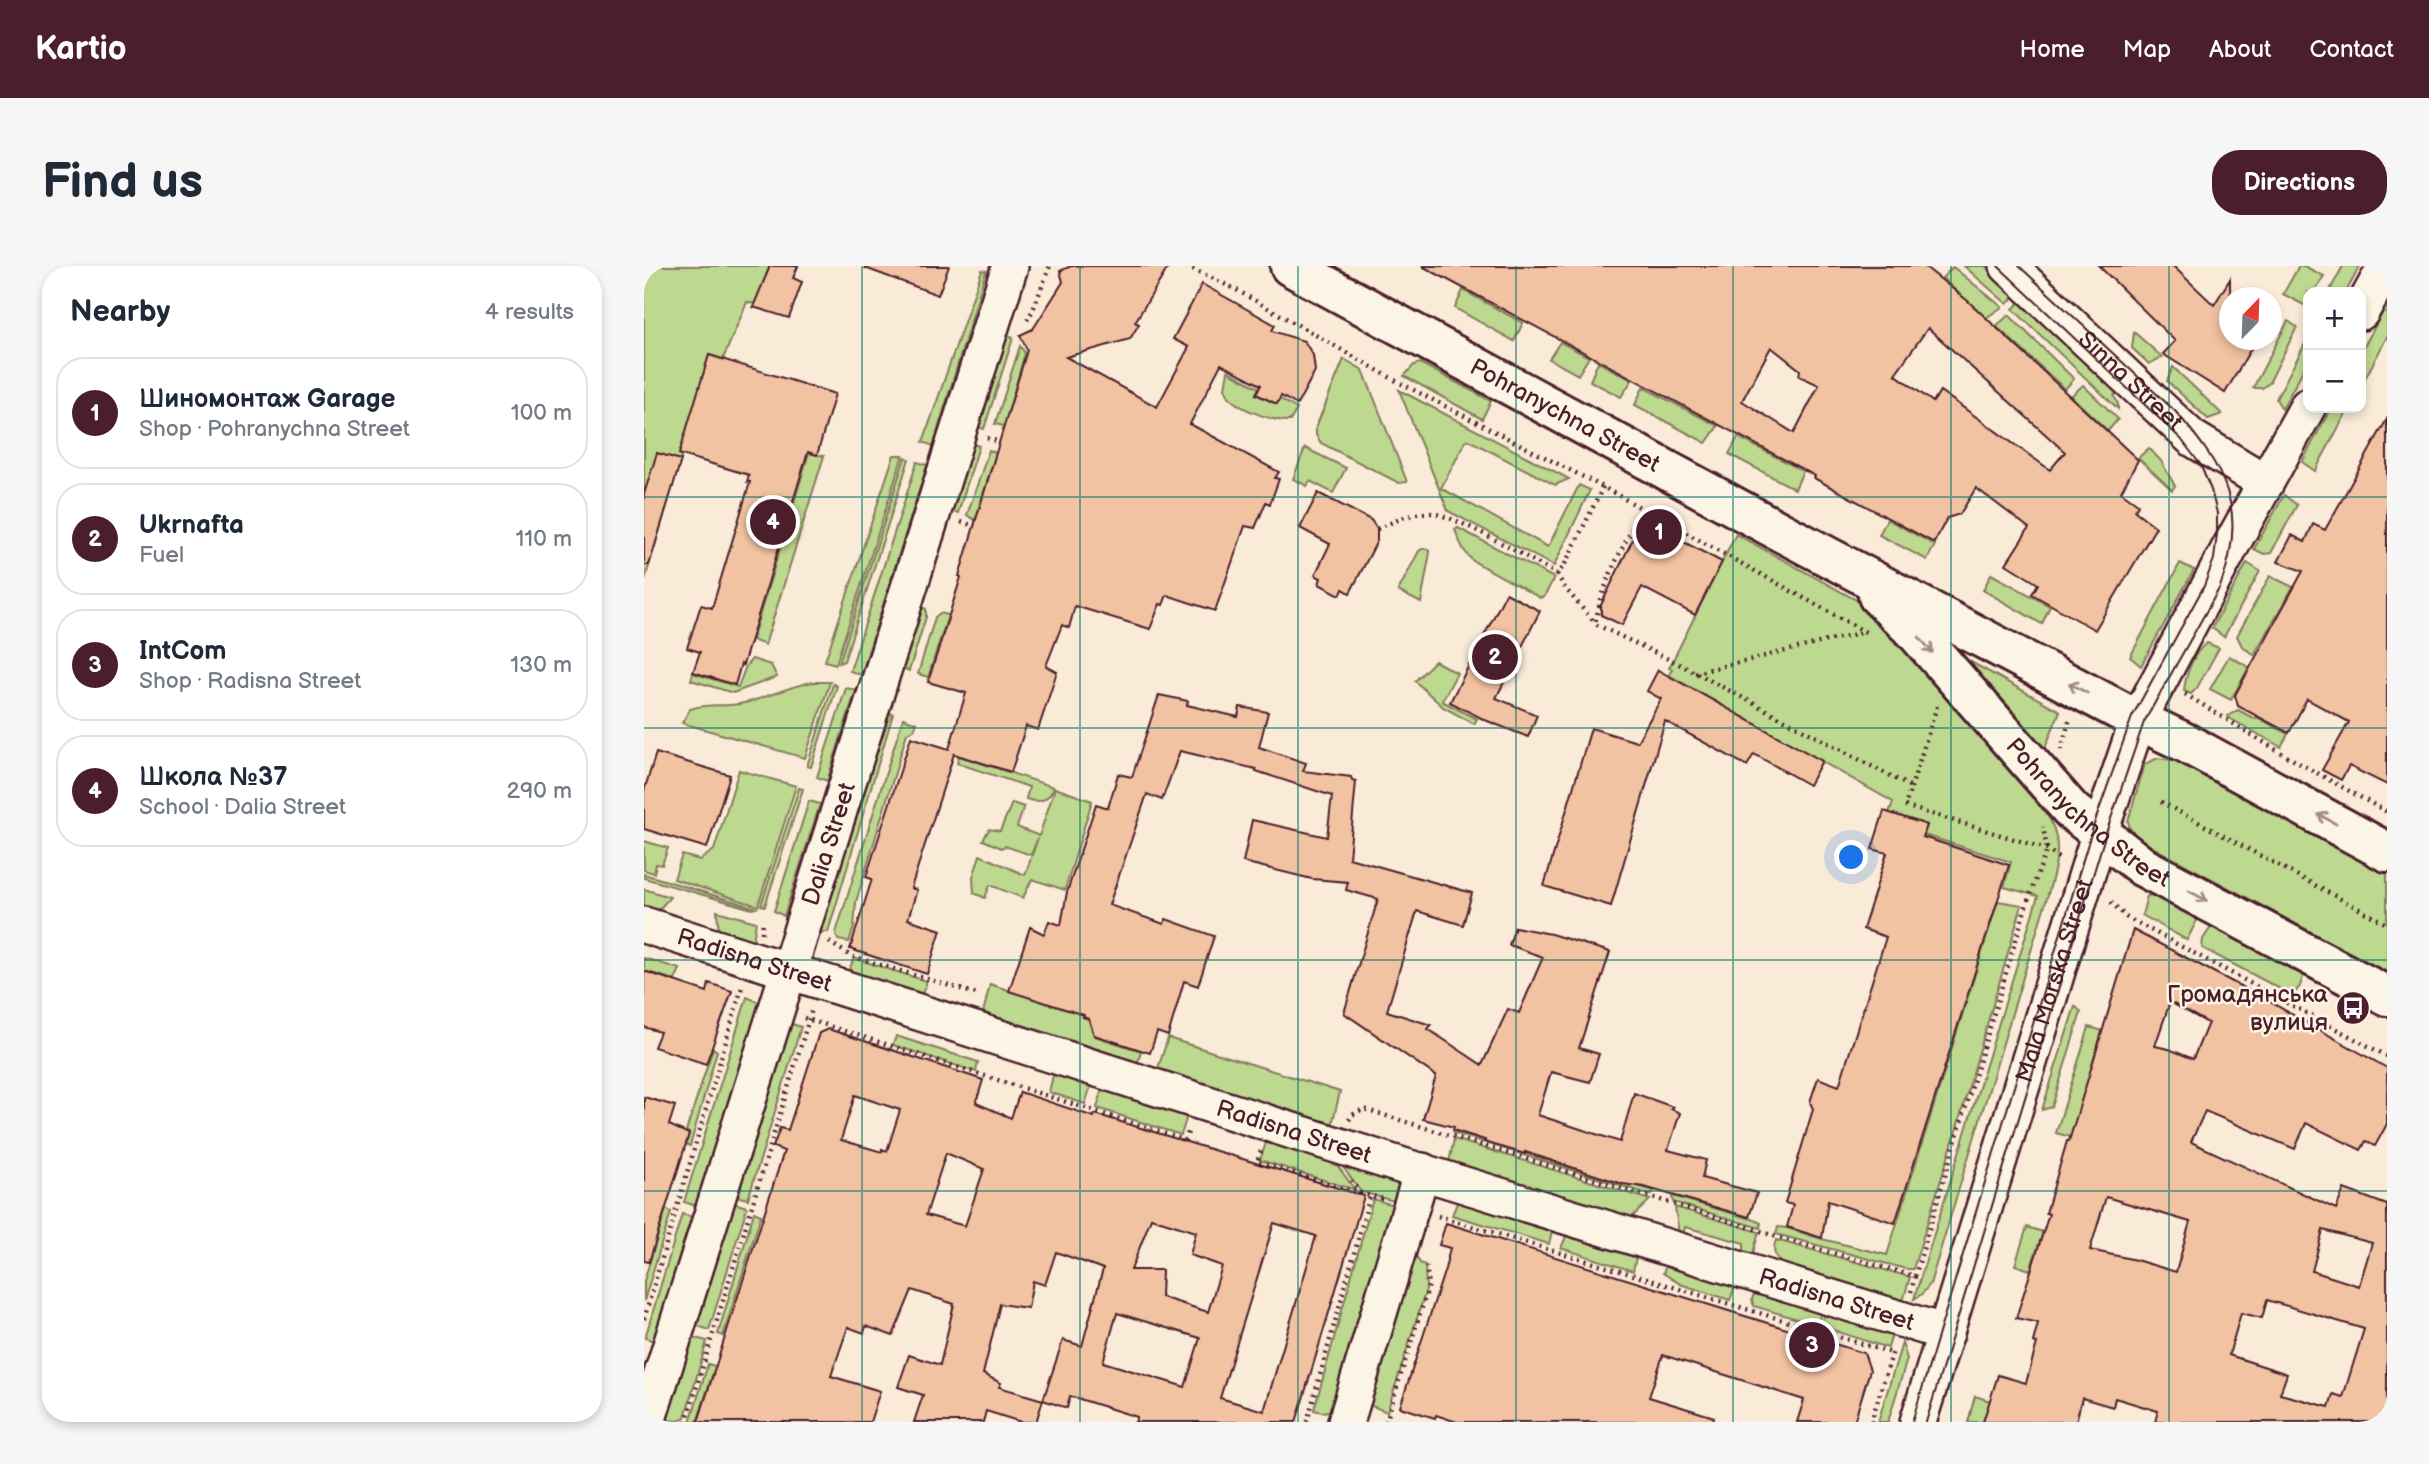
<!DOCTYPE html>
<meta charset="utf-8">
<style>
:root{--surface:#fff;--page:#f6f6f7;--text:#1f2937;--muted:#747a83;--line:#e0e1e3;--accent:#4a1f2b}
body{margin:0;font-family:"Balsamiq Sans",sans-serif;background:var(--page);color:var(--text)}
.controls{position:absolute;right:21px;top:21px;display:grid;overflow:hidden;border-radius:14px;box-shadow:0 4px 10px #0003}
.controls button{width:63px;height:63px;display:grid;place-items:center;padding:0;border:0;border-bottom:2px solid var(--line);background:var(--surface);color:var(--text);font:35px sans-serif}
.compass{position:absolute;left:1575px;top:21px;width:63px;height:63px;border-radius:50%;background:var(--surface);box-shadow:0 4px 10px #0003;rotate:23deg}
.you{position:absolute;left:1208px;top:592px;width:24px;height:24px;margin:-18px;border:5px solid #fff;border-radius:50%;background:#1a73e8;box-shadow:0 0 0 10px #1a73e833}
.badge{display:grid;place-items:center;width:46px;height:46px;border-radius:50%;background:var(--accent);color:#fff;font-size:23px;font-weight:700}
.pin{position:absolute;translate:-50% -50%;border:4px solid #fff;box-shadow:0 2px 7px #0006}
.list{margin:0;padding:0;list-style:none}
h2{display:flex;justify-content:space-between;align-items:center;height:91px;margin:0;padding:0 28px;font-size:30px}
h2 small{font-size:23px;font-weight:400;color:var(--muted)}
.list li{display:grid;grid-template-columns:46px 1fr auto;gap:21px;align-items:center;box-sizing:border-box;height:112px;margin:0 14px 14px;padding:0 14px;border:2px solid var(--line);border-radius:28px}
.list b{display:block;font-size:26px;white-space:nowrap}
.list p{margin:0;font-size:23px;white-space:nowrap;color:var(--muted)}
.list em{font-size:23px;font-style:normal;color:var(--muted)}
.map{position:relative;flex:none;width:1743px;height:1156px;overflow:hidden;border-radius:28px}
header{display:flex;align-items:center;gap:42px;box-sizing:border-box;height:98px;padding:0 35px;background:var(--accent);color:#fff}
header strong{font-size:33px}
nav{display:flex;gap:38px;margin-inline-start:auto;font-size:24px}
.intro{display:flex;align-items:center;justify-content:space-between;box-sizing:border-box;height:168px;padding:0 42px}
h1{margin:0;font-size:49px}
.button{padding:18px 32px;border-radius:28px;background:var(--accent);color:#fff;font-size:24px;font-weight:700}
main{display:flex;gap:42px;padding:0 42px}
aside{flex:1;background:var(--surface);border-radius:28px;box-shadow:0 4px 10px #0003}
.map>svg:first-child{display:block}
.green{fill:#bdd88f;stroke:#847c5d;stroke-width:2}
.building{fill:#f2c3a2;stroke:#4a1f2b;stroke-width:2;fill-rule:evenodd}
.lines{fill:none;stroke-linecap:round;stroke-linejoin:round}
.minor-casing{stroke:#4a1f2b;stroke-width:40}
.major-casing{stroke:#4a1f2b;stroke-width:44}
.path{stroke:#4a1f2b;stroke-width:4.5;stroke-dasharray:2 5;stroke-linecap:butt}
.minor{stroke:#fcf5e5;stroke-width:35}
.major{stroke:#fcf5e5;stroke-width:38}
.tram{stroke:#4a1f2b;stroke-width:2}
.oneway{stroke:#a38a88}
.grid{fill:none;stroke:#0f766e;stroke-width:2;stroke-opacity:0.55}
.labels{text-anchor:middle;stroke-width:5;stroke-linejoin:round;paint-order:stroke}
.street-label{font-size:24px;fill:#4a1f2b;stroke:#fcf5e5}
.poi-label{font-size:24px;fill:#4a1f2b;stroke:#fcf5e5;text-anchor:end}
</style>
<header>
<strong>Kartio</strong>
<nav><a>Home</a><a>Map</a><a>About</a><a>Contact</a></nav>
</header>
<div class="intro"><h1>Find us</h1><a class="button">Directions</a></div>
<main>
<aside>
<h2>Nearby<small>4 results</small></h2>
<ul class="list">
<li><span class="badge">1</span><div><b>Шиномонтаж Garage</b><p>Shop · Pohranychna Street</p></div><em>100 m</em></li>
<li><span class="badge">2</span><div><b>Ukrnafta</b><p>Fuel</p></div><em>110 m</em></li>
<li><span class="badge">3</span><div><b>IntCom</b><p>Shop · Radisna Street</p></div><em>130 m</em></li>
<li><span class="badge">4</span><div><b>Школа №37</b><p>School · Dalia Street</p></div><em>290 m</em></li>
</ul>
</aside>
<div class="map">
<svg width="1743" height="1156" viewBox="0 0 1743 1156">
<rect width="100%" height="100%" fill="#faebd8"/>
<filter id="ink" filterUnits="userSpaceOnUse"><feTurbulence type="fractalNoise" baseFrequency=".0143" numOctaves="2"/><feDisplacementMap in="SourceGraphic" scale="14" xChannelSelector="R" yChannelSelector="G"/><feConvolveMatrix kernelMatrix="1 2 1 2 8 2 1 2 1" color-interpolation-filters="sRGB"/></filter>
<g filter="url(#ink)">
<g class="green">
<path d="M0,0H126L111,38L103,36L79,93L65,89L42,175L0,317Z"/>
<path d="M1320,0H1341L1372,29L1363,38Z"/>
<path d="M1655,0H1660L1680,10L1670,26H1664L1662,40L1639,28Z"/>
<path d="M1699,0H1716L1702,26H1685Z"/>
<path d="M1309,1L1358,41L1342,52L1298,12Z"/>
<path d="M338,4L342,5L289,180L279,176Z"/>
<path d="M819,24L879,57L870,75L811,42Z"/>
<path d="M1378,34L1475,124L1470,130L1474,138V143L1369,43Z"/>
<path d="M1743,38V71L1717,120V86Z"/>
<path d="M1365,49L1430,113L1421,123L1352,60Z"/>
<path d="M1644,55L1653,61L1625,117L1618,122H1609Z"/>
<path d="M1490,66L1518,91L1505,98L1488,82Z"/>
<path d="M360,68L369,72L340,163L331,160Z"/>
<path d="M1664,72V95L1638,143L1632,133Z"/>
<path d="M916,76L945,91L934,109L905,93Z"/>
<path d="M376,80L381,87L360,160L351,158Z"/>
<path d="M700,93L719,104L763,216L755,217L677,177L672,169V161Z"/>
<path d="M954,96L988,114L977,131L946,115Z"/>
<path d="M776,97L847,135L838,153L760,110L770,99Z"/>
<path d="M1529,101L1578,148L1564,153L1523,115Z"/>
<path d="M584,105L615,122L612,128L632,138L636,133L653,143L646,155C631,156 597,144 586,132C584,129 582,125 581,122Z"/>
<path d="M1439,119L1474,153L1464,165L1427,130Z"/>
<path d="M999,121L1074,160L1062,177L991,139Z"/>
<path d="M755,124L925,213L911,219L823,173L797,222L904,281L935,219L946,224L910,300L804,245Z"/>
<path d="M1687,142H1705L1671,205L1658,196Z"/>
<path d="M1094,171L1159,205L1151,223L1085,188Z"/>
<path d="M325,177L335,180L314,247L305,244Z"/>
<path d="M661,182L702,202L689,227L666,215L663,220L649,213Z"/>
<path d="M1505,182L1517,195L1531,220L1528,224L1494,192Z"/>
<path d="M345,184L352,187L331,254L323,249L324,246Z"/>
<path d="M165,187L180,190L121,379L108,374Z"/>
<path d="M250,189H259L192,398L181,395Z"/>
<path d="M261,191L265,193L200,395L195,397Z"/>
<path d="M273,196L283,199L217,409L206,405Z"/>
<path d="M1640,229L1653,239L1627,287L1620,288L1610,283Z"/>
<path d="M1243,253L1291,279L1283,294L1235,269Z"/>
<path d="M814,262L910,312L900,331L896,332L829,295C819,286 816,276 811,264Z"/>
<path d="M1092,268L1216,336L1241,360L1401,546C1422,574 1411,602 1403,632L1286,1018L1278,1028L1270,1033L1394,630L1360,621L1367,596L1280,569L1283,559L1245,547L1249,536L1025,409L1028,403L1025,402Z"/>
<path d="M778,283H784L786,286L777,337L754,325L775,285Z"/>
<path d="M1536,297L1550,304L1497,400L1486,391Z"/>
<path d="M1603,297L1616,305L1580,371L1568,362Z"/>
<path d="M1347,308L1406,340L1398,358L1339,324Z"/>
<path d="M1626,310L1649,321L1610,389L1598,380L1593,370Z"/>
<path d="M274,340L282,343V351L265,405L255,401Z"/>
<path d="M296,347L304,349L284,411L274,408L291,351Z"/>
<path d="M1563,377L1575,382L1553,422L1547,428L1540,425C1541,410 1550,385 1563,377Z"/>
<path d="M1316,390L1416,445L1399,487Z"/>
<path d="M1585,390L1605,401L1587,434L1566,423Z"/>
<path d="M108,393L127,399L133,411L89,427L47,414L49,407L94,421L102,400Z"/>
<path d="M791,395L813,407L798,435L833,453L830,458L799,441L771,415Z"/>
<path d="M169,416H186L161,492L38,457L46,443C64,437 77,441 95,438C120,434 143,420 169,416Z"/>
<path d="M189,418L193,420L167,501L163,500Z"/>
<path d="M202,422L212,424L183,515L173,511Z"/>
<path d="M1594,444L1611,453L1613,451L1644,468L1637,481L1587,453L1584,450Z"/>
<path d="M241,446L249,448L184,666L171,667Z"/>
<path d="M259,452L273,457L270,464L263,467L212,636L210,661L205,676L194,674L192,667Z"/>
<path d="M315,490L410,521C405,534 395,538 382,533L385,521L313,497Z"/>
<path d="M1514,492L1534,495L1743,608V707L1497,575L1486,563L1484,555L1501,498Z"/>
<path d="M95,504L152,520L114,640L30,613L38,589L56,594L70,584Z"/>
<path d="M155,522L159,523L121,640L117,639Z"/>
<path d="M411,522L448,535L421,624L388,613L379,632L346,619L341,632L330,627L329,611L336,589L381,609L394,572L387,589L361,580L357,582L339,574L345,563L356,565L368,537L380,541L373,561L395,570Z"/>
<path d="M165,535L176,538L140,650L130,645Z"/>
<path d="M0,575L24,582L18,599L12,598L10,607L0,604Z"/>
<path d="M0,608L112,642L108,643L0,612Z"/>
<path d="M0,623L26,631L11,648L0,644Z"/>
<path d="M1507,629L1554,652L1543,674L1498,649L1503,630Z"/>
<path d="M1354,635L1378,639L1310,872L1269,1003H1262L1132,968L1134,961L1143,962L1178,973L1243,989Z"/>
<path d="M73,645L112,656L109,677L75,668Z"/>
<path d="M1567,661H1573L1654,705L1659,711L1656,720L1649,729L1642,726L1558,682L1559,673Z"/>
<path d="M0,692L36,703L31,714L0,705Z"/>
<path d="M210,692L282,715V719L276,731L203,709Z"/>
<path d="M346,718L423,744L424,742L440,747L439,751L444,753L450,770L497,785L493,799L338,751Z"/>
<path d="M103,731L117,737L56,941L40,936Z"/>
<path d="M1431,740L1437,746L1408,841L1398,844Z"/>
<path d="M145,757L157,761L104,933L91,930Z"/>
<path d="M1445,761L1459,765L1427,871L1412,867Z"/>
<path d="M252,770L334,796L332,806L249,779Z"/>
<path d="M524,772L696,826L688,859L513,805Z"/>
<path d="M69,782L73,785L46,880L42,878L45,867L42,865Z"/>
<path d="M410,805L448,817L441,838L405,826Z"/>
<path d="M459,821L544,847L537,869L453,842Z"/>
<path d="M810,865L880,889L881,887L979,918L980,916L1010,925L1007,929L810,867Z"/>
<path d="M624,871L688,892L711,924L616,894Z"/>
<path d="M810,873L1006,934L987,952L805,896Z"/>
<path d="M693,893L755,917L757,937L717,926Z"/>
<path d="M1028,930L1111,954L1117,957L1116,962L1029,936Z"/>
<path d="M815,932L909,961L905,978L808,949Z"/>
<path d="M729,933L756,941L694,1144L678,1146L670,1144Z"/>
<path d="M89,937L103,941L65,1064L51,1059Z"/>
<path d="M1031,941L1115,966L1109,987L1100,988V977L1041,961L1039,969L1035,968Z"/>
<path d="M22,943L27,946L0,1035V1015Z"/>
<path d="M110,946L117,949L79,1070L74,1068Z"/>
<path d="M38,948L52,952L14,1076L1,1072Z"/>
<path d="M1383,961L1399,966L1386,1004L1371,999Z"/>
<path d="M924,966L993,987L989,1005L917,982Z"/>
<path d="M1132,974L1266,1011L1259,1035L1142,1001C1132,993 1127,987 1132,974Z"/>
<path d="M769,985L776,997L781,999L782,1024L743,1146L722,1138Z"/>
<path d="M1023,997L1092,1018L1086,1034L1036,1018L1019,1007Z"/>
<path d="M1111,1024L1178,1045L1173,1059L1110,1040L1108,1034Z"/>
<path d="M1181,1046L1248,1068L1244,1082L1176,1060Z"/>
<path d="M47,1071L63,1075L41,1151L35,1155L25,1154L22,1148Z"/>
<path d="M1258,1077L1263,1093L1244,1156H1234Z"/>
<path d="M64,1098L71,1100L53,1156H46Z"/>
<path d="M1331,1130L1346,1135L1339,1156H1324Z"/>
</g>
<g class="building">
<path d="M126,0H154L149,12L158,16L145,52L109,41Z"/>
<path d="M221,0H305L294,29L221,2Z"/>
<path d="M427,0H525L491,56L495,58L486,73L422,91L513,141L545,81L529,73L558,18L631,59L628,65L660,75L669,89L671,105L653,139L637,130L633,138L612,128L617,119L577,98L546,158L635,206L631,212L635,213L626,238L622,236L611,262L601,260L571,345L523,329L519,339L516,338L506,363L431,340L425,362L418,359L402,400L413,406L394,464L382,460L367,506L310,488L267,622L273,624L264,653L297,664L283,708L206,683L228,613L222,611L267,471L305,483L322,427L284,416L317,311L315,310L383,84L376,69L389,63L419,16L416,5Z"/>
<path d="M778,0H1280L1324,35L1494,194L1477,226L1494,238L1491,245L1512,261L1451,364L1388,328L1394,318L1362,298L1385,262L1332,222L1316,248L1303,252L1290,277L1170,212L1171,210ZM1284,62L1421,186L1406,204L1296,125L1289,136L1251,108ZM1127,81L1156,104L1155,110L1175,119L1150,167L1098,135Z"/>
<path d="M1455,0H1529L1570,39L1586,13V74H1612L1581,127L1519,88L1531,75Z"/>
<path d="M65,89L191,128L173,189L164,186L99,399L97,398L91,419L49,406L56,386L43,382L57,339L68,342L106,216H103L105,209L35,188Z"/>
<path d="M1743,153V519L1705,500L1697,514L1678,504L1705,456L1663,433L1645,467L1594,440L1591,429L1659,305L1634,296L1648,269L1661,276L1669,258L1681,264Z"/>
<path d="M13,187L37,194L5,299H0V228Z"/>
<path d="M674,227L727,254L733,263V275L706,327L699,323L696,329L675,318L677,312L671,309L686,278L656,262Z"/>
<path d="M998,254L1078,296L1051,349L998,321L978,359L957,349V339Z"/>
<path d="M862,327L896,345L852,432L893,449L884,471L841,454L806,436Z"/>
<path d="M1014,404L1178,495L1165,519L1110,488L1103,500L1021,455L967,640L900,620L947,462L993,476L1017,433L1003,425Z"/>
<path d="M515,429L544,435L543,439L594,451L596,441L624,446L615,481L662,497L659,505L707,511L708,514L712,515L705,592L828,627L819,659L773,645L743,745L787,759L784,763L838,799L864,743L875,747L899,691L865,679L871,661L907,668L966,686L935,782L955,788L946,816L907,806L894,849L976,876L990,827L1029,841L1027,843L1036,847L1024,884L1062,894L1058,912L1113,927L1105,951L1000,921L979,918L881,886V888L840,876L841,874L809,864L810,861L779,853L792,810L700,747L734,633L702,624L704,616L668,613L599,596L608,554L683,571L688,530L612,505V503L536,485L518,534L503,528L465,639L520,658L522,653L570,670L554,720L540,715L524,770L513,766L506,787L450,769L445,753L439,751L440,749L365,725L386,661L400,668L405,655L417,659L423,626L452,538L464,542L474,508L488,511Z"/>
<path d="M12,487L86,509L63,582L0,563V525Z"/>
<path d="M1240,545L1283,559L1279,571L1365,599L1251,957L1184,935L1178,972L1143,961L1149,939L1141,937L1169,843L1166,836L1174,812L1195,820L1242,671L1219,663L1243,587L1228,583Z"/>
<path d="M1489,664L1619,732L1743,802V858L1731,880L1722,875L1717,884L1662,857L1651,883L1561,845L1547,876L1692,943L1700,923L1743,939V1156H1511L1514,1145L1471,1132L1469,1141L1438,1132L1432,1156H1339L1354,1109L1382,1117L1393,1077L1389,1076L1394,1057L1372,1052L1405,948L1402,947L1423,875H1425ZM1526,736L1564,757L1549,793L1525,783L1511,780ZM1462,931L1546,956L1532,1006L1492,994L1446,984ZM1679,964L1728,977L1715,1020L1668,1005ZM1623,1034L1720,1063L1699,1131L1689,1128L1685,1141L1636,1128L1643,1108L1585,1089L1597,1047L1618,1052Z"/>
<path d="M0,705L63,726L65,717L88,725L62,798L10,781L16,766L0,761Z"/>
<path d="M184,763L339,814L332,837L367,852L376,826L450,851L451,848L720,930L652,1156H491L493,1151L426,1130L423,1142L399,1134L392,1156H377L342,1145L339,1156H270L279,1129L254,1121L265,1089L296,1099L310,1038L268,1024L249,1070L222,1060L220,1067L204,1061L187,1110L236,1125L226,1156H54L140,885L129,881L136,862L144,864L175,767ZM211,829L256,844L243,885L238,883V886L197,874ZM302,887L340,903L321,960L282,949ZM507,952L552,966L546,989L578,1000L564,1046L517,1031L518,1004H487ZM630,957L672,970L620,1145L576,1132ZM412,986L459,1003L438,1080L419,1074L399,1134L355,1121L357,1117L339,1108L356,1038L384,1042L389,1015L401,1019ZM473,1047L556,1072L541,1121L459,1096Z"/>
<path d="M0,831L31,840L25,859L45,868L5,996L0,995Z"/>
<path d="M802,957L1220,1087L1226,1104L1210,1156H1153L1160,1134L1019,1089L1005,1131L1070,1151L1069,1156H813L792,1149L791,1152L756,1141L801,1003L806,982L795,979Z"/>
</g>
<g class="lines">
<g class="minor-casing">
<g id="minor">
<path id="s1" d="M1364,0L1548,172L1621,216"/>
<path d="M1717,46L1742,0"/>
<path id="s2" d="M0,659L762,901L1302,1067"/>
<path id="s3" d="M3,1156L366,0"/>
<path d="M702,1156L778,905"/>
<path id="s4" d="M1274,1156L1456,566L1494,454L1589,276L1664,140"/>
</g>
</g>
<g class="major-casing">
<g id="major">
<path id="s5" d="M646,0L1137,266L1488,451L1542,477L1743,586"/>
<path id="s6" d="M1234,330L1273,368L1428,545L1499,601L1743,730"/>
</g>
</g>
<g class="path">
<path d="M542,0L589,22L756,117L959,221L1225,368"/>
<path d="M383,54L389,44L406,0"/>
<path d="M343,172L356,176"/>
<path d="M999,244C978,281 959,316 951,358L1039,400L1267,521"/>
<path d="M317,256L331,260"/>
<path d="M733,263C751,255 765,247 785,247C809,247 888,295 913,308L920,300L959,221"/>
<path d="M913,308L921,322L951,357"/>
<path d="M1051,407L1220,366"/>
<path d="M1541,428L1644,491L1743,546"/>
<path d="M1293,440L1261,540L1403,583L1417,594"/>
<path d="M1417,484L1426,452"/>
<path d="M1517,536L1743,658"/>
<path d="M1467,636L1482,651L1743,790"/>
<path d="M118,667L119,654"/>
<path d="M185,676L207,690L336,729"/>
<path d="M160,752L541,874L545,864"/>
<path d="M705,854L708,849L720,843L1114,964L1132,971L1271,1010L1383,637L1403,583L1399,561"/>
<path d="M617,885L613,896L716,927L707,915"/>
<path d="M716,927L739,933"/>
<path d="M794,950L1248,1087"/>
<path d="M1267,1026L1271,1010"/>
<path d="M0,1053L98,721"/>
<path d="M42,1156L168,743"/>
<path d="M663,1156L726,930"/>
<path d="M742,1156L785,1019L782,999"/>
<path d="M1227,1156L1249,1085"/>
</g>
<use href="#minor" class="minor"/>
<use href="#major" class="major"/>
<g class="tram">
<path d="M1268,1156L1449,561L1488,451L1560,320L1570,293L1573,268V247L1567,224L1556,198L1537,173L1354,0"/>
<path d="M1282,1156L1461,570L1500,456L1576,321C1605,245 1582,203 1531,145L1375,0"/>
</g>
</g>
<defs><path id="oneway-shaft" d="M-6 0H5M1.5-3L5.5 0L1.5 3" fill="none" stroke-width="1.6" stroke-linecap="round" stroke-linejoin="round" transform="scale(1.75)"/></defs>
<g class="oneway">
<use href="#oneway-shaft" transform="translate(1282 379) rotate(49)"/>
<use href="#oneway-shaft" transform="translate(1434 422) rotate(-152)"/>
<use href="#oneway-shaft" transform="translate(1683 553) rotate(-151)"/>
<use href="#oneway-shaft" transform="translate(1554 630) rotate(28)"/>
</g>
</g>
<path class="grid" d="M218,0V1156M436,0V1156M654,0V1156M872,0V1156M1089,0V1156M1307,0V1156M1525,0V1156M0,231H1743M0,462H1743M0,694H1743M0,925H1743"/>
<defs>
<g id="bus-disc" transform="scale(1.75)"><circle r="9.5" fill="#4a1f2b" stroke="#fcf5e5"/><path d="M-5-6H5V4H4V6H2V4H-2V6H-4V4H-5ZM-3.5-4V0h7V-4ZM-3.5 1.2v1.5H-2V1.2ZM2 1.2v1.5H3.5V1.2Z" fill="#fff"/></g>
</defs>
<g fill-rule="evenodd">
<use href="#bus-disc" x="1709" y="742"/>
</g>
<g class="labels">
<g class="street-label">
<text dy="8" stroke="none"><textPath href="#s1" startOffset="168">Sinna Street</textPath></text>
<text dy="8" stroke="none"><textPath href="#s5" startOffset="313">Pohranychna Street</textPath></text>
<text dy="8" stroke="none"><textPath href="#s6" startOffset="303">Pohranychna Street</textPath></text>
<text dy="8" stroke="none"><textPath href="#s3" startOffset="606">Dalia Street</textPath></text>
<text dy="8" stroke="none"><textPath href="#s2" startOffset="116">Radisna Street</textPath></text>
<text dy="8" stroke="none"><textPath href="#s4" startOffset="462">Mala Morska Street</textPath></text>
<text dy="8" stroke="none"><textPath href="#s2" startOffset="682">Radisna Street</textPath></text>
<text dy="8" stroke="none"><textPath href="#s2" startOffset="1250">Radisna Street</textPath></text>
</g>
<g class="poi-label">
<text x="1684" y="736">Громадянська<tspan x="1684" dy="28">вулиця</tspan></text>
</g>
</g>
</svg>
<div class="controls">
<button>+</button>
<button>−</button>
</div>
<svg class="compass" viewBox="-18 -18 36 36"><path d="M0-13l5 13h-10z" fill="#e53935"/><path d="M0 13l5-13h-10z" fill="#747a83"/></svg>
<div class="you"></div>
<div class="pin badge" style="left:1015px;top:266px">1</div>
<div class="pin badge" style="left:851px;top:391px">2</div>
<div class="pin badge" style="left:1168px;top:1079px">3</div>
<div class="pin badge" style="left:129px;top:256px">4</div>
</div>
</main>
